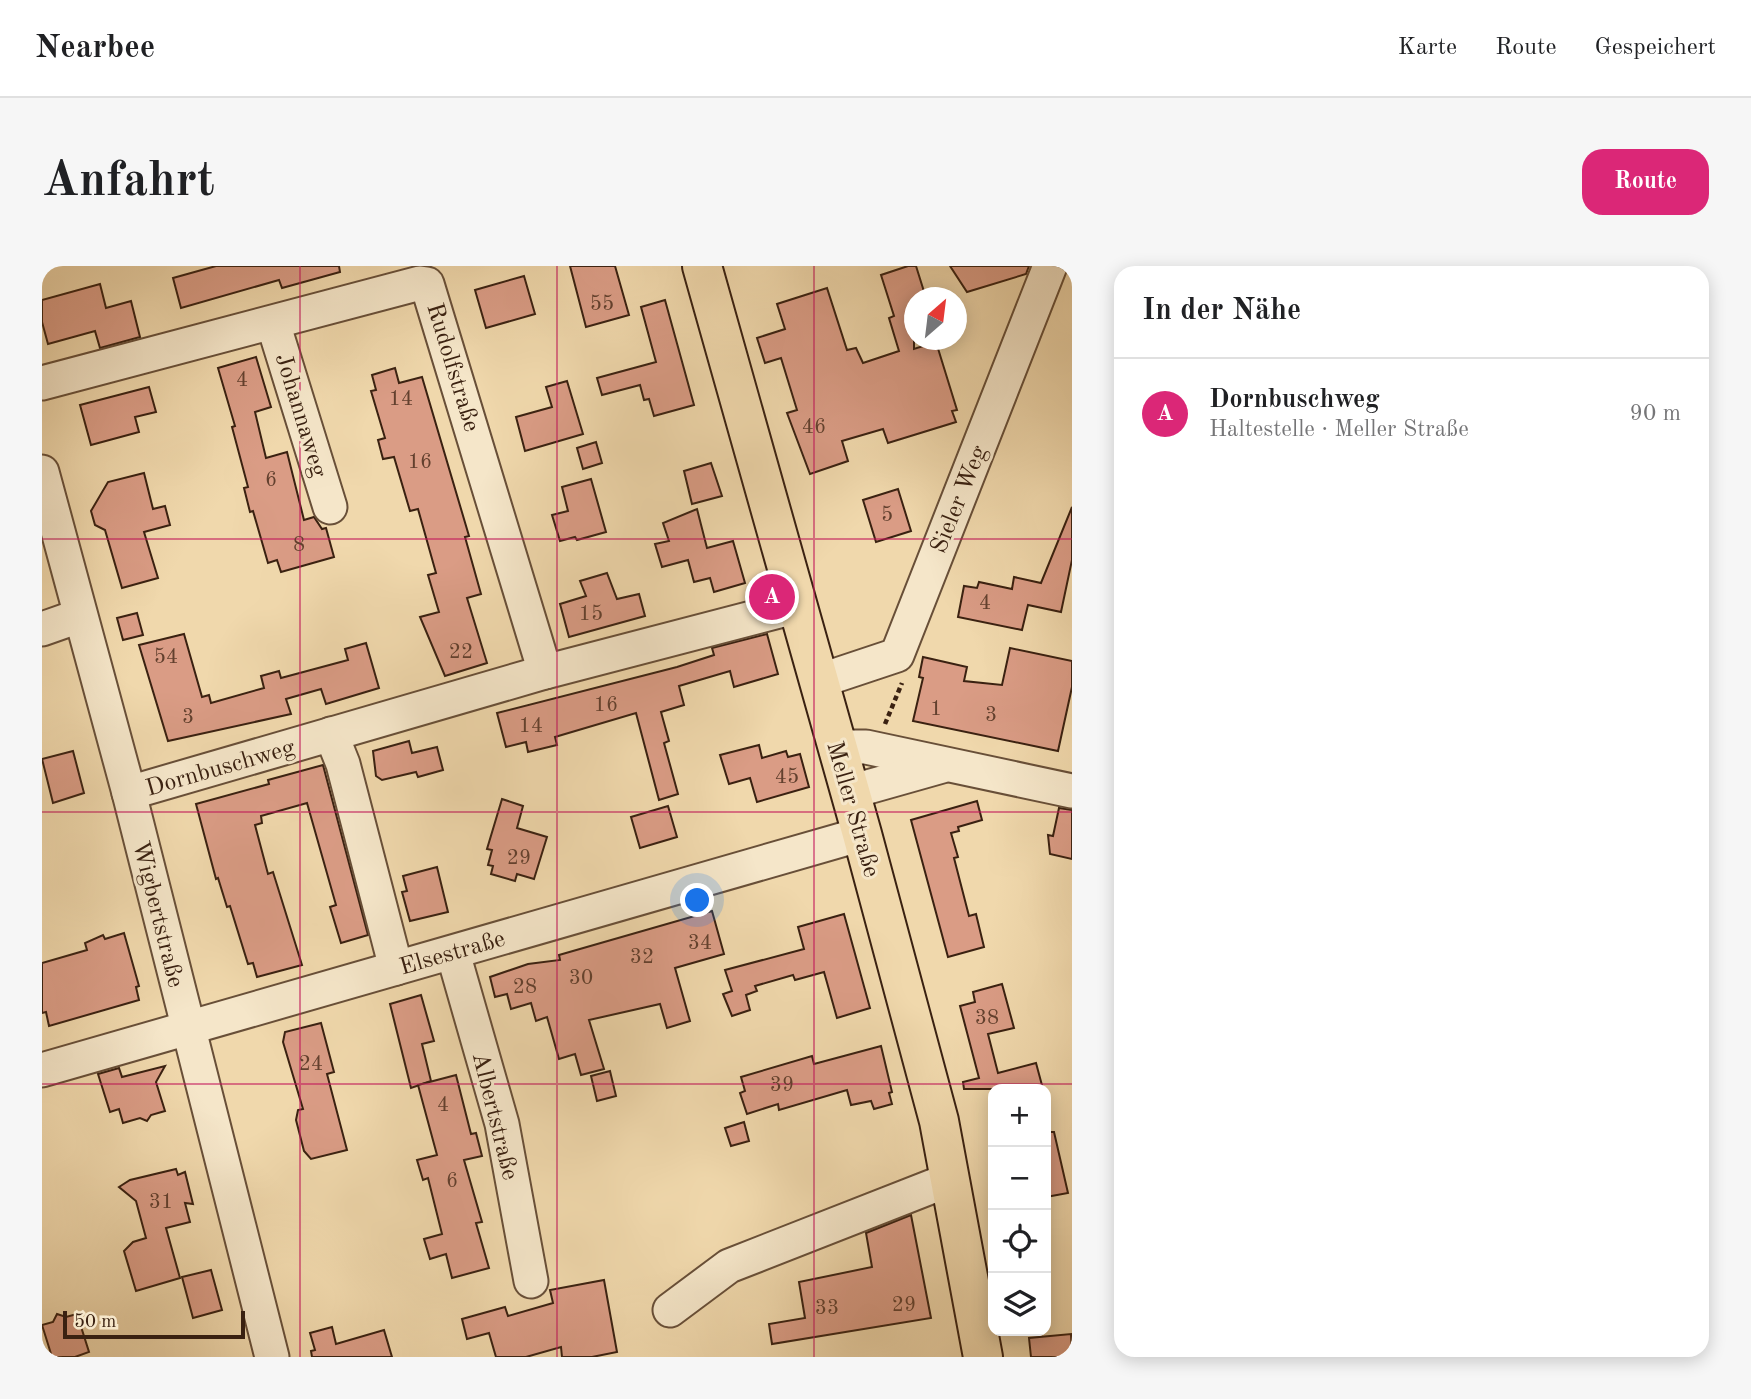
<!DOCTYPE html>
<html lang="de">
<meta charset="utf-8">
<style>
:root{--surface:#fff;--page:#f6f6f6;--text:#202124;--muted:#757577;--line:#e0e0e0;--accent:#db2777}
body{margin:0;font-family:"Old Standard TT",serif;background:var(--page);color:var(--text)}
.controls{position:absolute;right:21px;bottom:21px;display:grid;overflow:hidden;border-radius:14px;box-shadow:0 4px 18px #0003}
.controls button{width:63px;height:63px;display:grid;place-items:center;padding:0;border:0;border-bottom:2px solid var(--line);background:var(--surface);color:var(--text);font:35px sans-serif}
.compass{position:absolute;left:862px;top:21px;width:63px;height:63px;border-radius:50%;background:var(--surface);box-shadow:0 4px 18px #0003;rotate:28deg}
.scale{position:absolute;left:21px;bottom:18px;width:182px;box-sizing:border-box;padding-left:7px;border:4px solid #3a2111;border-top:0;font-size:19px;line-height:24px;white-space:nowrap;color:#3a2111;-webkit-text-stroke:5px #f5e6c9;paint-order:stroke}
.you{position:absolute;left:656px;top:635px;width:24px;height:24px;margin:-18px;border:5px solid #fff;border-radius:50%;background:#1a73e8;box-shadow:0 0 0 10px #1a73e833}
.badge{display:grid;place-items:center;width:46px;height:46px;border-radius:50%;background:var(--accent);color:#fff;font-size:23px;font-weight:700}
.pin{position:absolute;translate:-50% -50%;border:4px solid #fff;box-shadow:0 2px 7px #0006}
.list{margin:0;padding:0;list-style:none}
h2{display:flex;justify-content:space-between;align-items:center;height:91px;margin:0;padding:0 28px;font-size:30px}
h2 small{font-size:23px;font-weight:400;color:var(--muted)}
.list li{display:grid;grid-template-columns:46px 1fr auto;gap:21px;align-items:center;box-sizing:border-box;height:112px;padding:0 28px;border-top:2px solid var(--line)}
.list b{display:block;font-size:26px;white-space:nowrap}
.list p{margin:0;font-size:23px;white-space:nowrap;color:var(--muted)}
.list em{font-size:23px;font-style:normal;color:var(--muted)}
.icon{flex:none;width:38px;height:38px;fill:none;stroke:currentColor;stroke-width:2;stroke-linecap:round;stroke-linejoin:round}
.map{position:relative;flex:none;width:1030px;height:1091px;overflow:hidden;border-radius:21px}
header{display:flex;align-items:center;gap:42px;box-sizing:border-box;height:98px;padding:0 35px;background:var(--surface);border-bottom:2px solid var(--line)}
header strong{font-size:33px}
nav{display:flex;gap:38px;margin-inline-start:auto;font-size:24px}
.intro{display:flex;align-items:center;justify-content:space-between;box-sizing:border-box;height:168px;padding:0 42px}
h1{margin:0;font-size:49px}
.button{padding:18px 32px;border-radius:21px;background:var(--accent);color:#fff;font-size:24px;font-weight:700}
main{display:flex;gap:42px;padding:0 42px}
aside{flex:1;background:var(--surface);border-radius:21px;box-shadow:0 4px 18px #0003}
.map>svg:first-child{display:block}
.building{fill:#da9c85;stroke:#3a2111;stroke-width:2}
.lines{fill:none;stroke-linecap:round;stroke-linejoin:round}
.minor-casing{stroke:#684f38;stroke-width:37}
.major-casing{stroke:#3a2111;stroke-width:42}
.path{stroke:#3a2111;stroke-width:4.5;stroke-dasharray:5 3.5;stroke-linecap:butt}
.minor{stroke:#f5e6c9;stroke-width:33}
.major{stroke:#f0d8ac;stroke-width:38}
.grid{fill:none;stroke:#c2185b;stroke-width:2;stroke-opacity:0.55}
.labels{text-anchor:middle;stroke-width:6;stroke-linejoin:round;paint-order:stroke}
.number-label{font-size:21px;fill:#62402e}
.street-label{font-size:24px;fill:#3a2111;stroke:#f5e6c9}
</style>
<header>
<strong>Nearbee</strong>
<nav><a>Karte</a><a>Route</a><a>Gespeichert</a></nav>
</header>
<div class="intro"><h1>Anfahrt</h1><a class="button">Route</a></div>
<main>
<div class="map">
<svg width="1030" height="1091" viewBox="0 0 1030 1091">
<rect width="100%" height="100%" fill="#f0d8ac"/>
<filter id="stains"><feTurbulence type="fractalNoise" baseFrequency=".00286" numOctaves="4"/><feColorMatrix values="0 0 0 0 .2 0 0 0 0 .09 0 0 0 0 .02 0 0 0 .5 -.17"/></filter>
<radialGradient id="worn" r=".72"><stop offset=".6" stop-color="#630" stop-opacity="0"/><stop offset="1" stop-color="#630" stop-opacity=".3"/></radialGradient>
<g class="building">
<path d="M174,0H297L298,6L240,22L237,14L139,42L131,12Z"/>
<path d="M528,0H573L587,49L544,61Z"/>
<path d="M866,0H874L884,32H872V83L894,76L915,144L910,145L914,156L846,177L841,163L800,175L806,195L768,208L745,147L755,144L739,92L723,97L715,72L743,63L735,38L785,22L805,84L814,82L821,97L857,85L847,52L852,50L839,9Z"/>
<path d="M908,0H987L984,8L925,26Z"/>
<path d="M482,10L493,48L444,62L433,24Z"/>
<path d="M58,18L64,42L89,35L98,71L58,82L53,65L6,78L0,56V34Z"/>
<path d="M623,34L652,139L612,150L607,133L602,134L598,119L560,129L555,112L614,96L599,41Z"/>
<path d="M214,91L229,141L213,146L224,192L245,186L262,254L272,251L280,263L284,262L292,291L239,306L235,294L226,297L211,245L208,246L202,222L206,221L190,161L193,160L176,102Z"/>
<path d="M353,102L357,117L380,111L427,270L423,271L439,328L425,332L445,397L403,410L378,351L397,346L386,309L394,307L376,243L368,245L352,191L341,193L336,174L343,172L329,125L334,124L330,109Z"/>
<path d="M525,115L541,168L483,185L474,151L510,141L504,121Z"/>
<path d="M107,121L114,146L93,151L97,166L49,179L38,139Z"/>
<path d="M554,176L560,197L541,203L535,182Z"/>
<path d="M669,197L680,230L650,238L642,205Z"/>
<path d="M102,207L111,243L123,240L128,259L102,266L116,312L80,322L63,264L53,259L49,245L66,216Z"/>
<path d="M549,213L564,266L535,274L533,271L518,275L510,249L526,245L520,221Z"/>
<path d="M856,223L869,265L834,276L821,234Z"/>
<path d="M1030,241V294L1019,346L986,339L980,364L916,351L922,320L935,322L937,316L970,323L972,311L999,317Z"/>
<path d="M655,243L665,282L691,275L703,317L672,326L668,312L652,316L646,294L620,301L613,278L627,275L621,257Z"/>
<path d="M565,307L575,333L597,328L603,350L527,371L518,338L544,330L538,315Z"/>
<path d="M95,347L101,369L81,374L75,352Z"/>
<path d="M142,368L160,431L167,429L169,437L222,422L219,410L237,405L239,412L306,394L303,383L324,377L337,422L284,438L279,423L244,433L249,448L126,475L97,379Z"/>
<path d="M725,368L736,408L692,421L688,405L637,420L642,439L619,446L627,475L622,477L636,528L617,534L594,447L513,471L515,479L486,486L484,476L464,481L455,447L635,401L672,389L670,382Z"/>
<path d="M968,382L1030,395V421L1016,485L871,455L881,412L877,411L881,391L925,401L922,415L960,419Z"/>
<path d="M367,475L370,487L395,481L401,504L376,511L374,506L340,514L334,510L331,485Z"/>
<path d="M717,479L720,492L744,485L746,491L758,488L767,521L715,536L708,512L687,518L678,489Z"/>
<path d="M31,485L42,527L11,537L0,493Z"/>
<path d="M281,499L326,669L299,677L288,641L294,639L265,537L219,550L220,557L213,559L226,608L231,606L260,699L215,711L211,697L206,698L188,640L185,641L176,612L174,613L154,538L227,518L226,514Z"/>
<path d="M460,533L481,540L475,562L505,571L492,613L475,608L473,615L449,608L451,600L446,599L450,584L445,583Z"/>
<path d="M935,535L940,554L916,561L917,565L909,567L916,591L912,592L927,650L934,648L942,681L906,691L869,554Z"/>
<path d="M626,540L635,571L598,582L589,551Z"/>
<path d="M1017,542L1030,544V593L1008,588L1006,569L1011,570Z"/>
<path d="M395,601L406,646L368,655L360,626L365,625L361,610Z"/>
<path d="M670,645L682,688L633,702L648,755L625,762L618,738L547,754L562,803L539,809L533,788L517,793L505,751L494,755L489,737L469,743L465,728L453,731L448,711L486,698L518,694L517,689Z"/>
<path d="M802,648L828,742L795,752L782,706L753,714L751,709L713,720L715,725L704,729L708,744L690,750L681,728L690,725L683,704L762,683L756,661Z"/>
<path d="M82,667L97,720L94,721L97,734L7,760L4,746L0,747V697L45,684L43,677L61,669L63,673Z"/>
<path d="M960,718L972,762L946,768L956,807L994,797L1001,823H922L921,816L937,812L918,740L933,736L931,726Z"/>
<path d="M379,729L392,775L380,778L389,815L369,822L348,738Z"/>
<path d="M279,757L292,806L285,808L305,884L269,893L262,885L254,854L256,844L261,843L241,776L243,766Z"/>
<path d="M839,780L850,826L847,827L850,838L832,843L829,835L809,839L805,824L737,844L736,838L705,848L698,827L703,825L699,811L770,790L772,798Z"/>
<path d="M123,800L114,816L123,845L109,849L105,855L98,852L81,857L77,843L68,846L56,808L77,802L80,811Z"/>
<path d="M568,805L574,830L555,835L549,810Z"/>
<path d="M414,809L429,868L434,867L440,890L422,894L440,956L434,957L447,1002L410,1012L404,988L388,993L382,973L400,968L386,912L381,914L375,894L395,889L376,819Z"/>
<path d="M702,856L707,875L689,880L683,862Z"/>
<path d="M1004,866H1012L1026,927L1004,931Z"/>
<path d="M134,903L136,909L143,906L151,938L143,937L148,956L124,962L138,1012L94,1025L82,985L91,976L104,972L94,935L77,921L88,914Z"/>
<path d="M869,949L889,1052L730,1078L727,1058L763,1052L757,1016L830,1001L824,967Z"/>
<path d="M169,1004L180,1044L151,1052L140,1011Z"/>
<path d="M562,1014L575,1086L550,1091H520L519,1081L484,1091H454L447,1067L425,1073L420,1053L463,1041L466,1050L511,1037L508,1024Z"/>
<path d="M15,1048L24,1051L35,1048L47,1086L33,1091H10L0,1059L11,1056Z"/>
<path d="M290,1061L294,1078L342,1064L350,1091H270L269,1085L273,1084L268,1067Z"/>
<path d="M1029,1068L1030,1091H989L987,1072Z"/>
</g>
<g class="lines">
<g class="minor-casing">
<g id="minor">
<path d="M231,57L288,241"/>
<path d="M0,117L378,17L385,18L503,406"/>
<path d="M0,206L87,527L230,1091"/>
<path d="M0,363L37,350"/>
<path d="M777,415L855,389L1008,0"/>
<path d="M289,468L301,498L354,702"/>
<path d="M795,481H824L1030,525"/>
<path d="M808,526L900,500"/>
<path d="M87,527L503,406L756,340"/>
<path d="M411,687L460,858L489,1015"/>
<path d="M0,804L820,568"/>
<path d="M628,1044L687,1000L909,913"/>
</g>
</g>
<g class="major-casing">
<path id="major" d="M660,0L820,568L897,855L941,1091"/>
</g>
<path class="path" d="M843,458L860,417"/>
<use href="#minor" class="minor"/>
<use href="#major" class="major"/>
</g>
<path class="grid" d="M258,0V1091M515,0V1091M772,0V1091M0,273H1030M0,546H1030M0,818H1030"/>
<g class="labels">
<g class="number-label">
<text x="560" y="44">55</text>
<text x="200" y="120">4</text>
<text x="359" y="139">14</text>
<text x="772" y="167">46</text>
<text x="378" y="202">16</text>
<text x="229" y="220">6</text>
<text x="845" y="255">5</text>
<text x="257" y="285">8</text>
<text x="943" y="343">4</text>
<text x="549" y="354">15</text>
<text x="419" y="392">22</text>
<text x="124" y="397">54</text>
<text x="564" y="445">16</text>
<text x="894" y="449">1</text>
<text x="949" y="455">3</text>
<text x="146" y="457">3</text>
<text x="489" y="466">14</text>
<text x="745" y="517">45</text>
<text x="477" y="598">29</text>
<text x="658" y="683">34</text>
<text x="600" y="697">32</text>
<text x="539" y="718">30</text>
<text x="483" y="727">28</text>
<text x="945" y="758">38</text>
<text x="269" y="804">24</text>
<text x="740" y="825">39</text>
<text x="401" y="845">4</text>
<text x="410" y="921">6</text>
<text x="119" y="942">31</text>
<text x="862" y="1045">29</text>
<text x="785" y="1048">33</text>
</g>
<g class="street-label">
<text transform="translate(412 101) rotate(73)" y="8">Rudolfstraße</text>
<text transform="translate(260 149) rotate(73)" y="8">Johannaweg</text>
<text transform="translate(916 233) rotate(-68)" y="8">Sieler Weg</text>
<text transform="translate(178 501) rotate(-16)" y="8">Dornbuschweg</text>
<text transform="translate(812 543) rotate(74)" y="8">Meller Straße</text>
<text transform="translate(117 648) rotate(76)" y="8">Wigbertstraße</text>
<text transform="translate(410 686) rotate(-16)" y="8">Elsestraße</text>
<text transform="translate(454 850) rotate(76)" y="8">Albertstraße</text>
</g>
</g>
<rect width="100%" height="100%" filter="url(#stains)"/>
<rect width="100%" height="100%" fill="url(#worn)"/>
</svg>
<div class="controls">
<button>+</button>
<button>−</button>
<button><svg class="icon" aria-label="locate" viewBox="0 0 24 24"><circle cx="12" cy="12" r="6"/><path d="M12 2v4M12 18v4M2 12h4M18 12h4"/></svg></button>
<button><svg class="icon" aria-label="layers" viewBox="0 0 24 24"><path d="M12 4l9 5-9 5-9-5zM3 14l9 5 9-5"/></svg></button>
</div>
<svg class="compass" viewBox="-18 -18 36 36"><path d="M0-13l5 13h-10z" fill="#e53935"/><path d="M0 13l5-13h-10z" fill="#757577"/></svg>
<div class="scale">50 m</div>
<div class="you"></div>
<div class="pin badge" style="left:730px;top:331px">A</div>
</div>
<aside>
<h2>In der Nähe<small></small></h2>
<ul class="list">
<li><span class="badge">A</span><div><b>Dornbuschweg</b><p>Haltestelle · Meller Straße</p></div><em>90 m</em></li>
</ul>
</aside>
</main>
